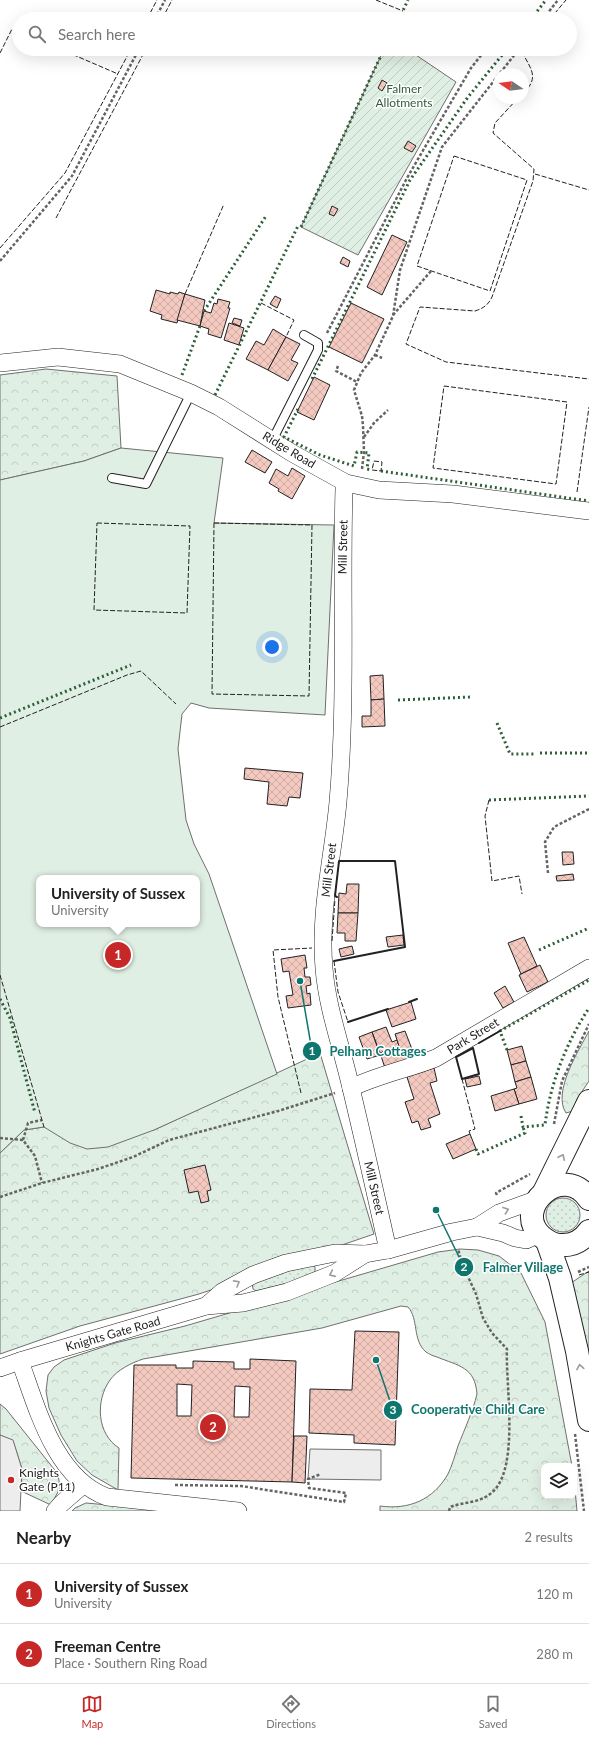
<!DOCTYPE html>
<meta charset="utf-8">
<style>
:root{--surface:#fff;--page:#f6f6f6;--text:#222;--muted:#767676;--line:#e0e0e0;--accent:#c62828}
body{margin:0;font-family:Lato,sans-serif;background:var(--page);color:var(--text)}
.controls{position:absolute;right:12px;bottom:12px;display:grid;overflow:hidden;border-radius:8px;box-shadow:0 4px 16px #0002}
.controls button{width:36px;height:36px;display:grid;place-items:center;padding:0;border:0;border-bottom:1px solid var(--line);background:var(--surface);color:var(--text);font:20px sans-serif}
.compass{position:absolute;left:493px;top:68px;width:36px;height:36px;border-radius:50%;background:var(--surface);box-shadow:0 4px 16px #0002;rotate:283deg}
.you{position:absolute;left:272px;top:647px;width:14px;height:14px;margin:-10px;border:3px solid #fff;border-radius:50%;background:#1a73e8;box-shadow:0 0 0 6px #1a73e833}
.badge{display:grid;place-items:center;width:26px;height:26px;border-radius:50%;background:var(--accent);color:#fff;font-size:13px;font-weight:700}
.pin{position:absolute;translate:-50% -50%;border:2px solid #fff;box-shadow:0 1px 4px #0006}
.popup{position:absolute;left:36px;top:875px;width:164px;height:52px;box-sizing:border-box;display:grid;place-content:center;border-radius:8px;background:var(--surface);filter:drop-shadow(0 1px 3px #0005);font-size:13px;white-space:nowrap;color:var(--muted)}
.popup b{font-size:15px;color:var(--text)}
.popup::after{content:'';position:absolute;left:50%;top:100%;margin-left:-8px;border:8px solid transparent;border-top-color:var(--surface)}
.list{margin:0;padding:0;list-style:none}
h2{display:flex;justify-content:space-between;align-items:center;height:52px;margin:0;padding:0 16px;font-size:17px}
h2 small{font-size:13px;font-weight:400;color:var(--muted)}
.list li{display:grid;grid-template-columns:26px 1fr auto;gap:12px;align-items:center;box-sizing:border-box;height:60px;padding:0 16px;border-top:1px solid var(--line)}
.list b{display:block;font-size:15px;white-space:nowrap}
.list p{margin:0;font-size:13px;white-space:nowrap;color:var(--muted)}
.list em{font-size:13px;font-style:normal;color:var(--muted)}
.icon{flex:none;width:22px;height:22px;fill:none;stroke:currentColor;stroke-width:2;stroke-linecap:round;stroke-linejoin:round}
.map{position:relative;flex:none;width:589px;height:1511px;overflow:hidden}
.search{position:absolute;background:var(--surface);box-shadow:0 4px 16px #0002;left:12px;right:12px;top:12px;height:44px;display:flex;align-items:center;gap:10px;box-sizing:border-box;padding:0 14px;border-radius:22px;color:var(--muted);font-size:15px}
.sheet{height:172px;background:var(--surface)}
nav{display:flex;justify-content:space-around;align-items:center;box-sizing:border-box;height:56px;border-top:1px solid var(--line);background:var(--surface);font-size:11px;color:var(--muted)}
nav a{display:grid;justify-items:center;gap:2px}
nav .on{color:var(--accent)}
.map>svg:first-child{display:block}
.grass{fill:url(#grass-dots);stroke:#6f6f6f}
.forest{fill:url(#forest-crowns);stroke:#6f6f6f}
.park{fill:#e0efe3;stroke:#6f6f6f;fill-rule:evenodd}
.garden{fill:url(#garden-furrows);stroke:#6f6f6f}
.parking{fill:#ededed;stroke:#6f6f6f}
.building{fill:url(#building-cross-hatch);stroke:#222;fill-rule:evenodd}
.lines{fill:none;stroke-linecap:round;stroke-linejoin:round}
.service-casing{stroke:#222;stroke-width:10}
.minor-casing{stroke:#222;stroke-width:18}
.secondary-casing{stroke:#222;stroke-width:24}
.trunk-casing{stroke:#222;stroke-width:24}
.path{stroke:#646464;stroke-width:2.5;stroke-dasharray:3 2;stroke-linecap:butt}
.service{stroke:#fff;stroke-width:8}
.minor{stroke:#fff;stroke-width:17}
.secondary{stroke:#fff;stroke-width:22}
.trunk{stroke:#fff;stroke-width:22}
.hedge{stroke:#2f5e38;stroke-width:3;stroke-dasharray:2 3;stroke-linecap:butt}
.fence{stroke:#222;stroke-width:1;stroke-dasharray:5 2;stroke-linecap:butt}
.wall{stroke:#222;stroke-width:2}
.oneway{stroke:#9c9c9c}
.poi-dot{fill:#c62828;stroke:#fff;stroke-width:1.5}
.labels{text-anchor:middle;stroke-width:3;stroke-linejoin:round;paint-order:stroke}
.park-label{font-size:12px;fill:#2f5e38;stroke:#fff}
.street-label{font-size:12px;fill:#222;stroke:#fff}
.poi-label{font-size:12px;fill:#222;stroke:#fff;text-anchor:start}
.leader{fill:none;stroke:#0f766e;stroke-width:1.5}
.callout-dot{fill:#0f766e;stroke:#fff;stroke-width:1.5}
.mark-label{font-size:12px;text-anchor:middle;font-weight:bold;fill:#fff}
.callout-label{font-size:13px;text-anchor:middle;font-weight:bold;fill:#0f766e;stroke:#fff;stroke-width:3;stroke-linejoin:round;paint-order:stroke}
</style>
<div class="map">
<svg width="589" height="1511" viewBox="0 0 589 1511">
<defs>
<pattern id="grass-dots" width="8" height="8" patternUnits="userSpaceOnUse"><rect width="8" height="8" fill="#e0efe3"/><path d="M2 2h.1M6 6h.1" fill="none" stroke="#c0cdc2" stroke-width="1.8" stroke-linecap="round"/></pattern>
<pattern id="forest-crowns" width="20" height="18" patternUnits="userSpaceOnUse"><rect width="20" height="18" fill="#e0efe3"/><path d="M2 6a3 3 0 1 1 6 0M12 15a3 3 0 1 1 6 0" fill="none" stroke="#c0cdc2"/></pattern>
<pattern id="garden-furrows" width="10" height="10" patternUnits="userSpaceOnUse"><rect width="10" height="10" fill="#e0efe3"/><path d="M-1 1l2-2M0 10L10 0M9 11l2-2" fill="none" stroke="#c0cdc2"/></pattern>
<pattern id="building-cross-hatch" width="8" height="8" patternUnits="userSpaceOnUse"><rect width="8" height="8" fill="#f3c9c0"/><path d="M0 0l8 8M0 8l8-8" fill="none" stroke="#d0aca5"/></pattern>
</defs>
<rect width="100%" height="100%" fill="#fff"/>
<g class="grass">
<circle cx="563" cy="1215" r="17"/>
<path d="M313,1264L315,1267V1273L312,1277L256,1291L253,1289L252,1283L254,1279Z"/>
</g>
<g class="forest">
<path d="M46,369L117,376L121,448L84,461L0,480V375Z"/>
<path d="M589,1031V1081L577,1099L573,1111L566,1113C552,1092 579,1050 589,1031Z"/>
<path d="M320,1053L374,1234L199,1294L80,1326L0,1354V1153L24,1130L44,1127L154,1130Z"/>
<path d="M460,1249L478,1250L499,1256L521,1273L545,1322L572,1466H544V1496H574V1479L577,1511H380V1506C409,1510 433,1500 448,1474C452,1466 455,1455 458,1446C465,1428 473,1411 477,1394C475,1367 459,1366 437,1357C433,1356 429,1354 426,1352C412,1340 419,1319 408,1307L401,1306L322,1328L143,1359C131,1363 117,1370 110,1380C95,1401 97,1434 119,1448L118,1490L92,1475L77,1461L61,1435L49,1408L46,1391L48,1375L54,1367L64,1360L115,1343L185,1326L438,1252Z"/>
<path d="M589,1271V1380L571,1283Z"/>
<path d="M0,1404L6,1409L58,1474L60,1488L51,1505L21,1491L22,1469L13,1441L0,1435Z"/>
<path d="M86,1503L173,1511H72L75,1508Z"/>
</g>
<path class="park" d="M121,448L223,458L214,523L334,525L325,715L209,708L191,703L182,714L178,749L186,820L194,844L209,874L277,1074L154,1130L108,1147L87,1149L70,1143L44,1127L24,1130L0,1153V480L84,461ZM39,878H197V924H39Z"/>
<path class="garden" d="M384,49H407L456,82L358,255L301,227Z"/>
<g class="parking">
<path d="M0,1435L13,1440L22,1469L20,1511H0Z"/>
<path d="M310,1449L381,1450V1480L308,1479Z"/>
</g>
<g class="building">
<path d="M382,80L387,83L382,91L378,88Z"/>
<path d="M408,141L416,146L412,152L404,148Z"/>
<path d="M332,206L338,209L334,216L329,214Z"/>
<path d="M392,235L407,242L382,295L367,287Z"/>
<path d="M343,257L350,261L348,267L340,263Z"/>
<path d="M156,290L170,294V292L178,294L179,292L185,294L177,323L161,319L162,315L150,311Z"/>
<path d="M185,294L205,300L200,326L177,320Z"/>
<path d="M275,296L281,299L277,308L270,304Z"/>
<path d="M218,299L230,302L228,308H230L221,338L208,334L209,329L200,326L204,311L211,313L214,303L217,304Z"/>
<path d="M351,303L384,319L362,363L329,347Z"/>
<path d="M234,318L242,320L240,326L232,323Z"/>
<path d="M229,323L244,328L239,345L224,340Z"/>
<path d="M273,329L286,337L268,370L246,359L256,341L264,345Z"/>
<path d="M286,337L300,344L291,360L298,363L288,381L268,370Z"/>
<path d="M314,377L330,385L314,420L297,412Z"/>
<path d="M252,450L272,462L265,473L245,462Z"/>
<path d="M292,468L305,476L292,499L278,491L279,489L269,483L276,469L288,476Z"/>
<path d="M383,675L384,699L371,700L370,676Z"/>
<path d="M384,699L385,726L362,727V716H371V700Z"/>
<path d="M245,768L303,773L300,798L289,797L287,806L267,804L269,782L244,779Z"/>
<path d="M562,852H573L574,864L563,865Z"/>
<path d="M573,874L574,880L557,881L556,876Z"/>
<path d="M347,884H359L358,913H338L339,893L346,894Z"/>
<path d="M338,913H358L356,941H345V933H337Z"/>
<path d="M403,935L404,945L388,947L386,937Z"/>
<path d="M524,937L537,966L521,974L508,943Z"/>
<path d="M352,946L354,954L341,957L339,949Z"/>
<path d="M305,955L307,968H304L305,977H310L311,985L306,986L307,994L310,993L311,1005L288,1008L286,996L293,995L289,971L283,972L281,959Z"/>
<path d="M540,965L548,982L527,992L519,975Z"/>
<path d="M505,986L514,1002L503,1008L494,993Z"/>
<path d="M411,1002L416,1019L392,1027L386,1010Z"/>
<path d="M386,1027L392,1042L397,1040L399,1046L380,1053L372,1032Z"/>
<path d="M405,1031L415,1057L385,1068L380,1053L399,1046L395,1034Z"/>
<path d="M372,1032L380,1055L367,1059L359,1037Z"/>
<path d="M522,1046L526,1061L511,1065L507,1050Z"/>
<path d="M526,1061L531,1077L515,1082L511,1065Z"/>
<path d="M434,1068L437,1081L430,1083L440,1114L428,1119L431,1127L421,1130L418,1121L412,1123L405,1102L414,1099L407,1077Z"/>
<path d="M479,1076L481,1084L467,1087L465,1079Z"/>
<path d="M531,1077L537,1099L519,1104L514,1089L517,1088L515,1082Z"/>
<path d="M514,1089L519,1104L495,1111L491,1096Z"/>
<path d="M470,1134L476,1149L453,1159L446,1144Z"/>
<path d="M205,1165L211,1190L207,1191L209,1201L201,1203L198,1191L189,1193L184,1170Z"/>
<path d="M355,1331L399,1332L395,1445L354,1443V1435L309,1433L310,1389L352,1390Z"/>
<path d="M250,1359L296,1361L292,1482L131,1478L134,1365H176V1368H193V1361L234,1362V1369H250ZM177,1384L192,1385L191,1416H177ZM235,1386L250,1387L249,1417H234Z"/>
<path d="M294,1436H307L305,1483L292,1482Z"/>
</g>
<g class="lines">
<g class="service-casing">
<g id="service">
<path d="M272,441L318,350V343L304,335"/>
<path d="M112,478L146,484L191,393"/>
</g>
</g>
<g class="minor-casing">
<g id="minor">
<path d="M0,363L58,357L120,364L191,393L219,407L292,453L346,483L379,490L453,494L589,511"/>
<path d="M346,483L344,489C341,593 347,698 338,802C333,857 319,912 324,968C327,1008 342,1048 351,1088C364,1142 376,1196 388,1250"/>
<path d="M351,1088C378,1075 408,1069 436,1058L589,968"/>
<path d="M477,1227L499,1213L538,1199"/>
<path d="M206,1306L222,1292L253,1275L286,1263L335,1253L365,1254L388,1250L452,1232L477,1227L503,1233L515,1238L526,1240L539,1234"/>
<path d="M20,1361C37,1408 55,1478 107,1497L238,1511"/>
<path d="M0,1368L20,1361L206,1306L243,1303L287,1292L335,1273L365,1254"/>
<path d="M55,1511L61,1504L83,1485"/>
</g>
</g>
<g class="secondary-casing">
<path id="secondary" d="M589,1199C563,1161 511,1208 541,1236C547,1241 553,1245 560,1245C573,1246 582,1241 589,1231"/>
</g>
<g class="trunk-casing">
<g id="trunk">
<path d="M544,1192L589,1101"/>
<path d="M547,1241L560,1278L577,1351L589,1420"/>
</g>
</g>
<g class="path">
<path d="M155,19L165,0"/>
<path d="M543,19L558,0"/>
<path d="M0,261L72,176L139,49"/>
<path d="M393,315L431,271"/>
<path d="M327,333L407,178L471,68L486,49"/>
<path d="M375,355L382,358"/>
<path d="M338,366L336,371L357,382"/>
<path d="M364,437L374,423L388,410"/>
<path d="M362,469L364,452L363,426L362,416L354,390L361,373L375,355L393,316L400,270L442,147L519,49"/>
<path d="M548,873L545,842L554,827L589,809"/>
<path d="M554,1124L562,1081L589,1024"/>
<path d="M0,1138L23,1140L35,1156L42,1183"/>
<path d="M23,1140L28,1123L42,1120"/>
<path d="M497,1195L496,1193L530,1174"/>
<path d="M0,1197L42,1183L98,1169L133,1157L169,1140L278,1111L335,1093"/>
<path d="M578,1272L589,1267"/>
<path d="M575,1434L584,1511"/>
<path d="M175,1485L241,1486L344,1502L346,1493L309,1488L308,1479L321,1474"/>
<path d="M449,1511L450,1507C463,1502 479,1503 490,1494C521,1472 505,1383 507,1349L492,1333L483,1318L476,1294L463,1266L458,1249"/>
</g>
<use href="#service" class="service"/>
<use href="#minor" class="minor"/>
<use href="#secondary" class="secondary"/>
<use href="#trunk" class="trunk"/>
<g class="hedge">
<path d="M399,19L408,0"/>
<path d="M531,19L546,0"/>
<path d="M301,227L384,49"/>
<path d="M204,311L266,216"/>
<path d="M182,375L200,326"/>
<path d="M312,379L410,180L468,97L507,49"/>
<path d="M215,395L298,226"/>
<path d="M298,409L284,437L320,455L354,466L357,452L369,453L367,469L372,470"/>
<path d="M381,471L589,501"/>
<path d="M398,700L471,697"/>
<path d="M0,718L131,665"/>
<path d="M497,723L510,754H534"/>
<path d="M540,753H589"/>
<path d="M489,800L589,796"/>
<path d="M539,950L589,928"/>
<path d="M0,999L10,1018L35,1113"/>
<path d="M507,1050L500,1031L589,980"/>
<path d="M521,1116L523,1127L545,1125C550,1084 566,1043 589,1008"/>
<path d="M476,1149L478,1154L525,1133L523,1127"/>
</g>
<g class="fence">
<path d="M376,0L403,11"/>
<path d="M147,19L157,0"/>
<path d="M162,19L172,0"/>
<path d="M550,19L566,0"/>
<path d="M60,49L118,74"/>
<path d="M0,53L12,29L19,32"/>
<path d="M523,93C539,79 532,70 523,54L527,49"/>
<path d="M518,98L495,123L493,133L534,169L533,181L492,297C488,305 484,308 475,311L420,307L406,344L446,362L589,379"/>
<path d="M454,156L527,180L490,291L417,266Z"/>
<path d="M535,174L589,190"/>
<path d="M56,218L146,49"/>
<path d="M0,248L65,173L131,49"/>
<path d="M185,294L224,204"/>
<path d="M261,303L294,320L286,337"/>
<path d="M444,386L567,402L556,484L433,468Z"/>
<path d="M374,461L382,462L381,471L372,470Z"/>
<path d="M577,492L589,407"/>
<path d="M97,523L190,526L187,613L94,610Z"/>
<path d="M214,523L312,525L309,696L212,694Z"/>
<path d="M0,727L127,675L141,671L176,704"/>
<path d="M489,800L485,816L492,881L519,876L522,894"/>
<path d="M332,941L335,899"/>
<path d="M334,961L338,992L348,1022"/>
<path d="M0,975L44,1127"/>
<path d="M462,1079L475,1129L469,1131L470,1134"/>
<path d="M301,1093L278,997L273,950L312,948"/>
<path d="M579,1275L589,1272"/>
</g>
<g class="wall">
<path d="M334,961L405,947L395,861H339L335,896L337,897"/>
<path d="M409,1002L417,999"/>
<path d="M348,1022L388,1009"/>
<path d="M479,1043L500,1031"/>
<path d="M473,1048L479,1074L462,1079L456,1057Z"/>
</g>
</g>
<defs><path id="oneway-chevron" d="M-2-3.5L2.5 0L-2 3.5" fill="none" stroke-width="1.6" stroke-linecap="round" stroke-linejoin="round"/></defs>
<g class="oneway">
<use href="#oneway-chevron" transform="translate(562 1157) rotate(-65)"/>
<use href="#oneway-chevron" transform="translate(506 1210) rotate(-20)"/>
<use href="#oneway-chevron" transform="translate(332 1274) rotate(156)"/>
<use href="#oneway-chevron" transform="translate(237 1283) rotate(-29)"/>
<use href="#oneway-chevron" transform="translate(580 1367) rotate(-100)"/>
</g>
<circle class="poi-dot" cx="11" cy="1480" r="4"/>
<g class="labels">
<g class="park-label">
<text x="404" y="93">Falmer<tspan x="404" dy="14">Allotments</tspan></text>
</g>
<g class="street-label">
<text transform="translate(289 450) rotate(31)" y="4">Ridge Road</text>
<text transform="translate(343 547) rotate(-89)" y="4">Mill Street</text>
<text transform="translate(329 870) rotate(-83)" y="4">Mill Street</text>
<text transform="translate(473 1036) rotate(-31)" y="4">Park Street</text>
<text transform="translate(374 1188) rotate(77)" y="4">Mill Street</text>
<text transform="translate(113 1334) rotate(-16)" y="4">Knights Gate Road</text>
</g>
<g class="poi-label">
<text x="19" y="1477">Knights<tspan x="19" dy="14">Gate (P11)</tspan></text>
</g>
</g>
<path class="leader" d="M300 981L312 1051M436 1210L464 1267M376 1360L393 1410"/>
<g class="callout-dot">
<circle cx="300" cy="981" r="4"/>
<circle cx="436" cy="1210" r="4"/>
<circle cx="376" cy="1360" r="4"/>
<circle cx="312" cy="1051" r="10"/>
<circle cx="464" cy="1267" r="10"/>
<circle cx="393" cy="1410" r="10"/>
</g>
<g class="mark-label">
<text x="312" y="1055">1</text>
<text x="464" y="1271">2</text>
<text x="393" y="1414">3</text>
</g>
<g class="callout-label">
<text x="378" y="1056">Pelham Cottages</text>
<text x="523" y="1272">Falmer Village</text>
<text x="478" y="1414">Cooperative Child Care</text>
</g>
</svg>
<div class="controls">
<button><svg class="icon" aria-label="layers" viewBox="0 0 24 24"><path d="M12 4l9 5-9 5-9-5zM3 14l9 5 9-5"/></svg></button>
</div>
<svg class="compass" viewBox="-18 -18 36 36"><path d="M0-13l5 13h-10z" fill="#e53935"/><path d="M0 13l5-13h-10z" fill="#767676"/></svg>
<div class="you"></div>
<div class="pin badge" style="left:118px;top:955px">1</div>
<div class="popup"><b>University of Sussex</b>University</div>
<div class="pin badge" style="left:213px;top:1427px">2</div>
<div class="search"><svg class="icon" aria-label="search" viewBox="0 0 24 24"><circle cx="10" cy="10" r="6"/><path d="M15 15l6 6"/></svg>Search here</div>
</div>
<section class="sheet">
<h2>Nearby<small>2 results</small></h2>
<ul class="list">
<li><span class="badge">1</span><div><b>University of Sussex</b><p>University</p></div><em>120 m</em></li>
<li><span class="badge">2</span><div><b>Freeman Centre</b><p>Place · Southern Ring Road</p></div><em>280 m</em></li>
</ul>
</section>
<nav>
<a class="on"><svg class="icon" aria-label="map" viewBox="0 0 24 24"><path d="M3 6l6-2 6 2 6-2v14l-6 2-6-2-6 2zM9 4v14M15 6v14"/></svg>Map</a>
<a><svg class="icon" aria-label="directions" viewBox="0 0 24 24"><path d="M12 3l9 9-9 9-9-9zM9 14v-3h6M13 9l2 2-2 2"/></svg>Directions</a>
<a><svg class="icon" aria-label="saved" viewBox="0 0 24 24"><path d="M7 4h10v16l-5-4-5 4z"/></svg>Saved</a>
</nav>
